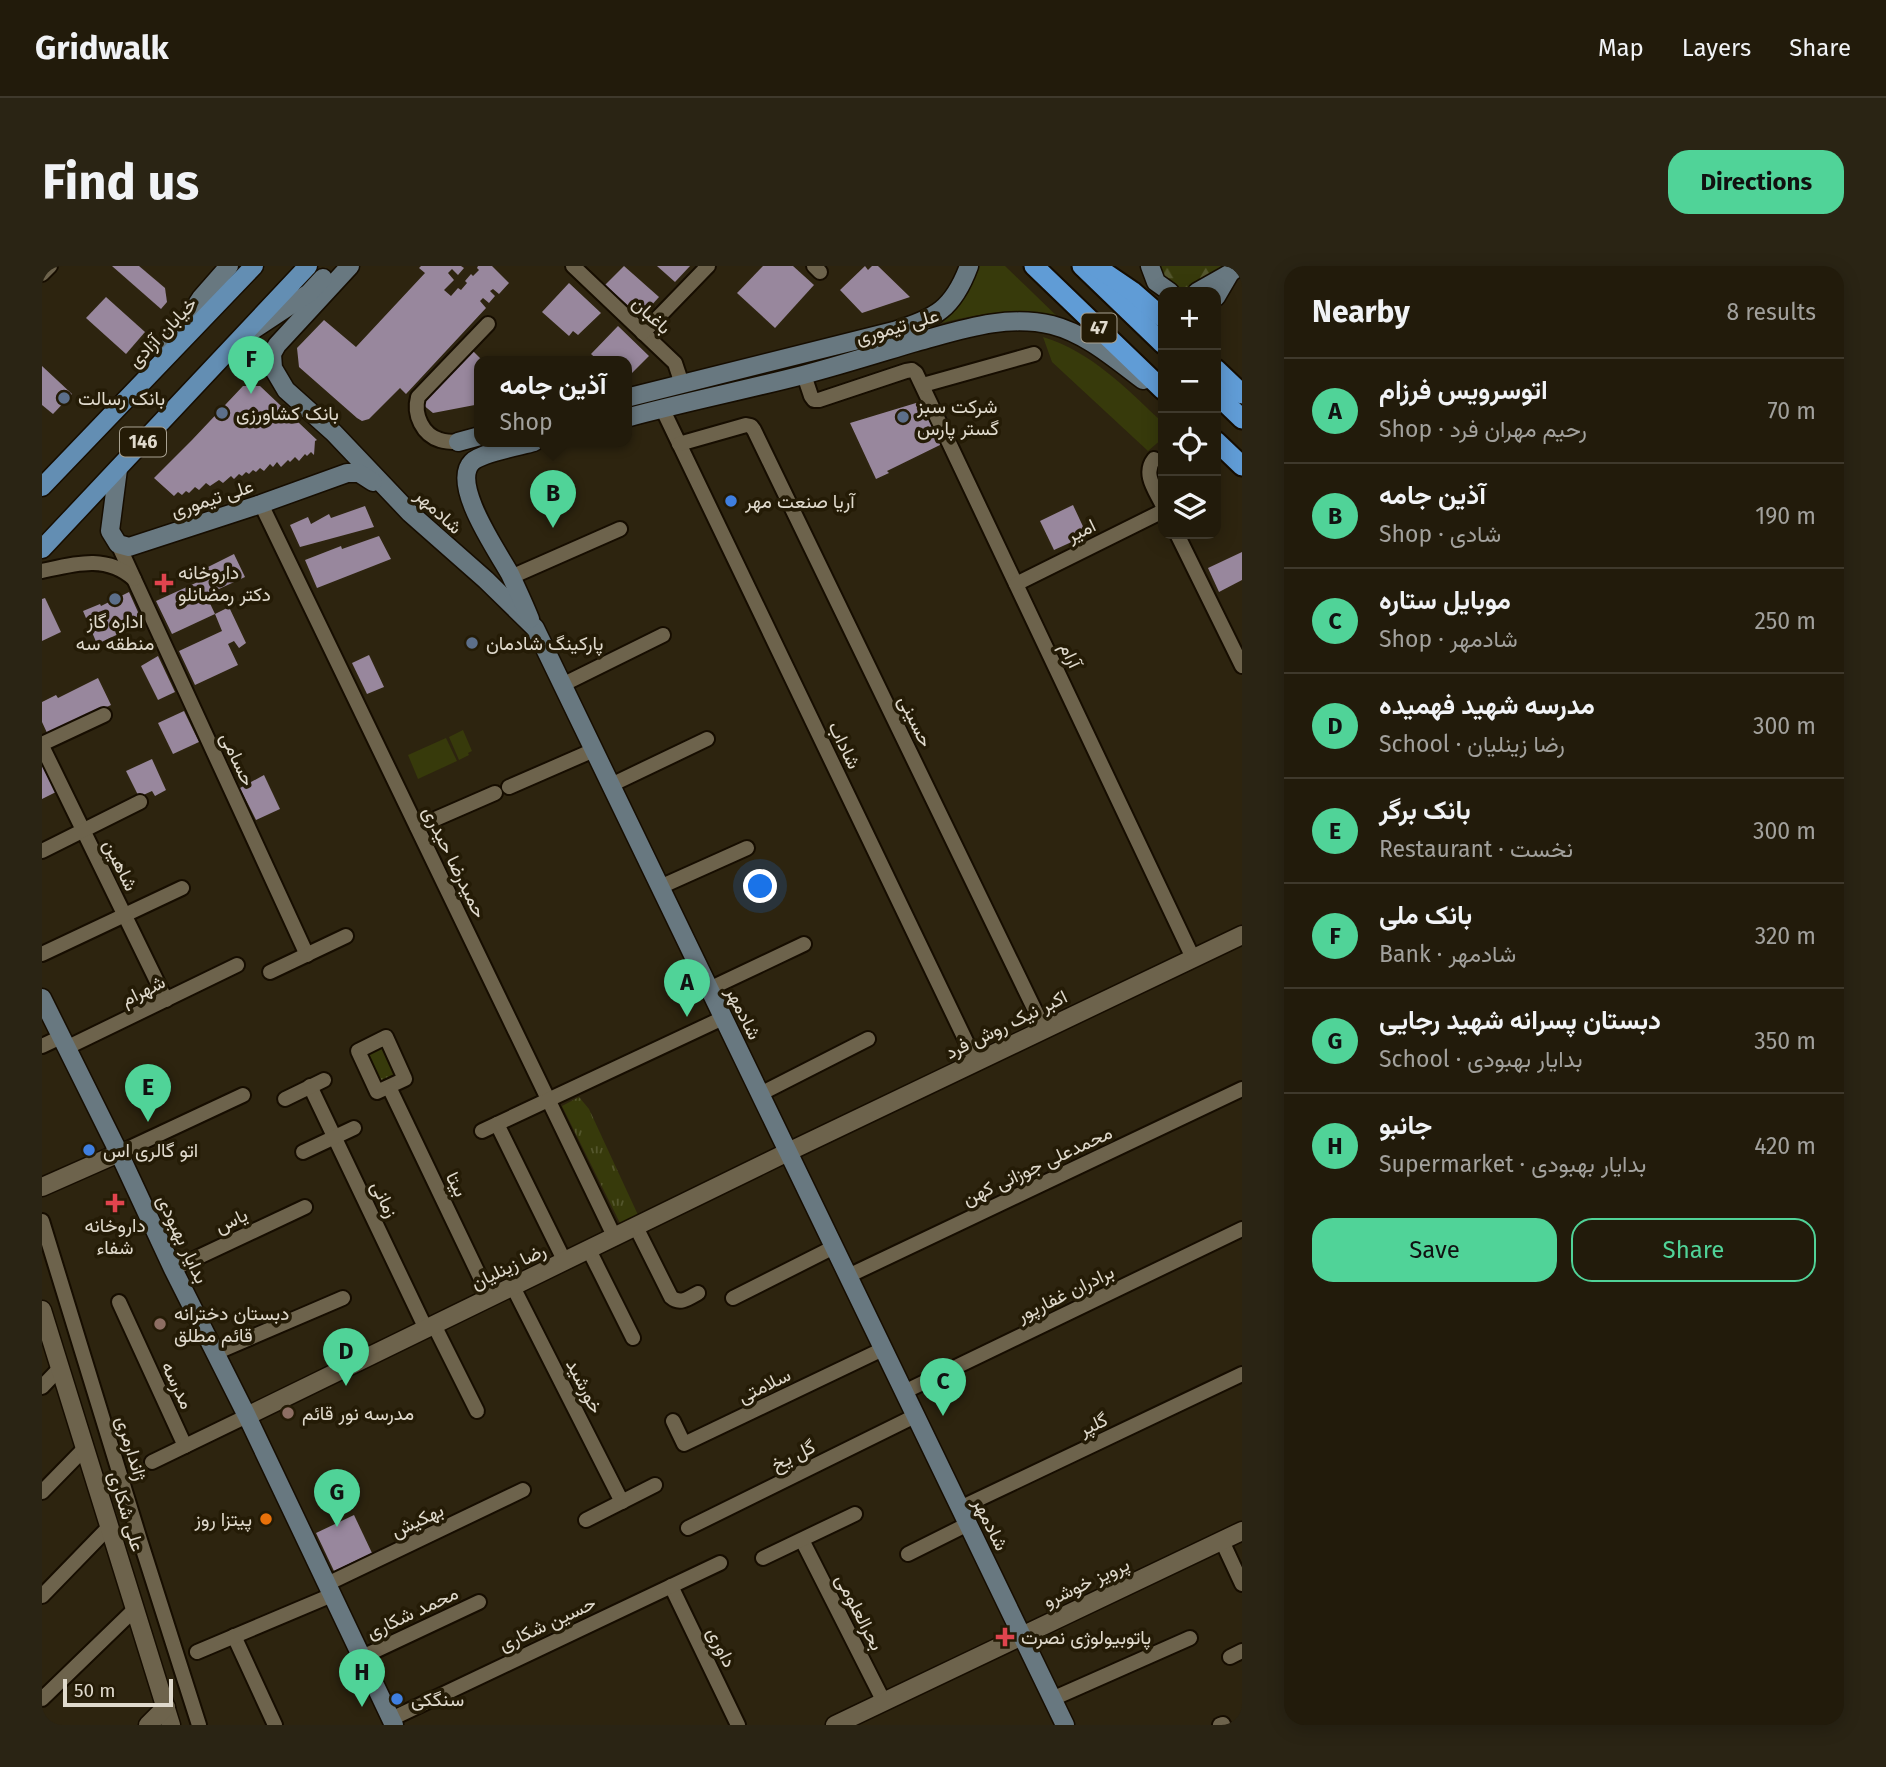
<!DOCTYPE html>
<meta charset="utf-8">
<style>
:root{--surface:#221b0b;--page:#2a2414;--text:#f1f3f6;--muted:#a2a19d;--line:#3f392c;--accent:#50d398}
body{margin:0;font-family:"Fira Sans",Vazirmatn,sans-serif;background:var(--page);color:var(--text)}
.controls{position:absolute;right:21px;top:21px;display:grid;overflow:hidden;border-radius:14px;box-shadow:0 4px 18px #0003}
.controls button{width:63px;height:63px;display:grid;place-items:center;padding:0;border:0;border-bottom:2px solid var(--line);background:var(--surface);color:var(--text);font:35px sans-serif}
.scale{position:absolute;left:21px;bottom:18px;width:110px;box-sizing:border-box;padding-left:7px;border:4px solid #e0dacd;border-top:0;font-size:19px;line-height:24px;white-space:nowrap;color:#e0dacd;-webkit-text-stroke:5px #241b06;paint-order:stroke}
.you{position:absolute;left:719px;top:621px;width:24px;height:24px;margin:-18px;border:5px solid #fff;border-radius:50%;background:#1a73e8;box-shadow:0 0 0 10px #1a73e833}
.badge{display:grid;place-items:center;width:46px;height:46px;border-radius:50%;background:var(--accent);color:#111;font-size:23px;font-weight:700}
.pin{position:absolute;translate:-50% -58px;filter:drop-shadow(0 2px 4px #0008)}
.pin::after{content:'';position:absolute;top:37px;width:24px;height:21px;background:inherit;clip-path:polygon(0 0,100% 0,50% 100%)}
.popup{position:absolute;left:432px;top:90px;width:158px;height:91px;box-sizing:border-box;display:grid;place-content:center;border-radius:14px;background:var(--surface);filter:drop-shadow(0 2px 5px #0005);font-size:23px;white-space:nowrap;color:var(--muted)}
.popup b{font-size:26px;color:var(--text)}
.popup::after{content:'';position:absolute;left:50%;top:100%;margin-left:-14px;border:14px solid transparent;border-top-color:var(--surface)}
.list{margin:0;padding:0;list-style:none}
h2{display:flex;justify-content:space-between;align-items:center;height:91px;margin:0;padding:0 28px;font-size:30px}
h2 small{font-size:23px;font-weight:400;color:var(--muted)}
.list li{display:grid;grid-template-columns:46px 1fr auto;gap:21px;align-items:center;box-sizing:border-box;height:105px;padding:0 28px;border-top:2px solid var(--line)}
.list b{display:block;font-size:26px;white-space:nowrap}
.list p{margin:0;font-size:23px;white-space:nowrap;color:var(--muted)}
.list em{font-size:23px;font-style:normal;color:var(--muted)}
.actions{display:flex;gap:14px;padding:21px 28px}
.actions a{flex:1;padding:16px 0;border:2px solid var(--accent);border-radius:21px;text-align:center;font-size:24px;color:var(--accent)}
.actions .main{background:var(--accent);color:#111}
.icon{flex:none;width:38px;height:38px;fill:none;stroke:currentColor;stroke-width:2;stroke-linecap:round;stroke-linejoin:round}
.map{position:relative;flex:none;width:1200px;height:1459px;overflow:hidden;border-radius:21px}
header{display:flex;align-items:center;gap:42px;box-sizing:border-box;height:98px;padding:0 35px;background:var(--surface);border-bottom:2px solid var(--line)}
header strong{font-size:33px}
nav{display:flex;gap:38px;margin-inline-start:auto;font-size:24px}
.intro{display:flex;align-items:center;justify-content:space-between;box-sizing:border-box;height:168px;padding:0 42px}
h1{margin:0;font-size:49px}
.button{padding:18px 32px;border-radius:21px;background:var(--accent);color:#111;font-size:24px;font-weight:700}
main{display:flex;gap:42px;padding:0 42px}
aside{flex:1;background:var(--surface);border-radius:21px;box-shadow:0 4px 18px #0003}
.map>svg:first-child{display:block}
.green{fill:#373a0b}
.forest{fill:url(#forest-firs)}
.park{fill:url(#park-tufts)}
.building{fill:#98879d}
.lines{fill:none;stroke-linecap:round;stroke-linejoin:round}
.minor-casing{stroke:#160d00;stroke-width:18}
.tertiary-casing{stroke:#160d00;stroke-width:21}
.secondary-casing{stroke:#160d00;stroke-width:21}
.primary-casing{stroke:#160d00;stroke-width:21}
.trunk-casing{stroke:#160d00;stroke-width:23}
.minor{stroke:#6d634c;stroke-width:14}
.tertiary{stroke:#6d634c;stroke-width:18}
.secondary{stroke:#687880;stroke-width:18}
.primary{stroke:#638eb3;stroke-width:18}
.trunk{stroke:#609cd6;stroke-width:19}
.service-dot{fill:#5c6f8a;stroke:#241b06;stroke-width:2.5}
.shop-dot{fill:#3f7fe0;stroke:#241b06;stroke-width:2.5}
.health-dot{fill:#e0444e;stroke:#241b06;stroke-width:2.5}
.education-dot{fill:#8d6e63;stroke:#241b06;stroke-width:2.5}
.food-dot{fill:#e8710a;stroke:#241b06;stroke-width:2.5}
.labels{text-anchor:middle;stroke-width:7;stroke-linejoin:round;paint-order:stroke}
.shield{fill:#241b06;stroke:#a8a191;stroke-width:2}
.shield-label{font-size:18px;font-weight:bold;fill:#e0dacd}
.street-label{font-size:19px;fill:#e0dacd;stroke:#241b06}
.poi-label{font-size:19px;fill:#e0dacd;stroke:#241b06;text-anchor:start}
</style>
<header>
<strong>Gridwalk</strong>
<nav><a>Map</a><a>Layers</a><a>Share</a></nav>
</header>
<div class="intro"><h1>Find us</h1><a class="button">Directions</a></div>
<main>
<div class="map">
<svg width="1200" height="1459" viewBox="0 0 1200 1459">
<defs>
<pattern id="forest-firs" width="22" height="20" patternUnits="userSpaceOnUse" patternTransform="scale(1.75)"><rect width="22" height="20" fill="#373a0b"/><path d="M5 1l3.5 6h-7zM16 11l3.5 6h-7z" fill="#54562d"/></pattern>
<pattern id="park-tufts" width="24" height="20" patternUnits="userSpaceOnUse" patternTransform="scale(1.75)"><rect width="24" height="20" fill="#373a0b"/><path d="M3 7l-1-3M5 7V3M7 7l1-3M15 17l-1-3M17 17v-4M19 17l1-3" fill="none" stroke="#54562d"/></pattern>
</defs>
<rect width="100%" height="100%" fill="#2d240f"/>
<g class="green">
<path d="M935,0H963L1021,56C982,39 940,47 900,57L926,27Z"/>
<path d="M1001,71C1050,86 1085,123 1121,157V172L1106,185L1010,96Z"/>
<path d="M421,464L430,485L426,487L427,489L417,494L407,471Z"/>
<path d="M404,472L415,495L376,513L366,489Z"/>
</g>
<path class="forest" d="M1114,0H1182L1146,22L1128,20Z"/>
<g class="park">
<path d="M341,778L356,810L336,819L322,787Z"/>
<path d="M537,831L547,843L596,949L578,957L520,840Z"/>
</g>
<g class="building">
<path d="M70,0H97L123,22L125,36L119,43Z"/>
<path d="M379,0H419L422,2L416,9L410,3L406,7L412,14L402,24L409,30L416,22L419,24L425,17L423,15L429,8L431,10L437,4L435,2L436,0H450L467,17L457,28L451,23L448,25L453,30L447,37L441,32L438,35L444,42L364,128L358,122L327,153L320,155L315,152L257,101L255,82L282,54L314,81L383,7L377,2Z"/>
<path d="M582,0L617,31L599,51L563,19Z"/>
<path d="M615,0H648L633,16Z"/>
<path d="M721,0H751L772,19L733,62L695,27Z"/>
<path d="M823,0L826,4L830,0H836L868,31L820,47L798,24Z"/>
<path d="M527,17L559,47L536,69L531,65L527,70L500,46Z"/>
<path d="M64,31L103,66L84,88L44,52Z"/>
<path d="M576,60L607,90L584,113V96H558L549,88Z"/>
<path d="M430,84L442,96H438V138L391,147L380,138Z"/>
<path d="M0,100L30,128L11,148L0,139Z"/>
<path d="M201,120H218L275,174L273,175L272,189L269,186L265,190L263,188L257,195L253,191L248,196L246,194L239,201L235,196L231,201L228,198L222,205L218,202L214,206L211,204L207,208L204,206L200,210L197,208L192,213L189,210L181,217L177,214L168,220L164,217L157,224L153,221L147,227L144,225L140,229L136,226L132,230L112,212L150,174Z"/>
<path d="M874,137L883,142L899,175L898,179L845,205L847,207L834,213L808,157Z"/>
<path d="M1031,239L1045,269L1012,284L998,255Z"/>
<path d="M323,240L332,261L258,281L248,259L266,251L269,258L287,248L289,252Z"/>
<path d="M337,270L349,293L275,322L263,294L299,280L300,283Z"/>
<path d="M1200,286V314L1177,326L1166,302Z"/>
<path d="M192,288L203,311L164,329L173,348L130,368L114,335L158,315L154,307Z"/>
<path d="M87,326L100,355L98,358L55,378L41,345L58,338L59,340Z"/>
<path d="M3,332L19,366L0,375V333Z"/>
<path d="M187,341L204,377L197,382L192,375L186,378L196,399L153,419L137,385L180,365L173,348Z"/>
<path d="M327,389L342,421L325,428L310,397Z"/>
<path d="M116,390L133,426L116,434L99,400Z"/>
<path d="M56,412L69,439L6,469L0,456V436L14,429L16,432Z"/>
<path d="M142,445L157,476L131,488L116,457Z"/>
<path d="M110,493L124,524L113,530L110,525L97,531L84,505Z"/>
<path d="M0,497L14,526L0,533Z"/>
<path d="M222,509L238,543L214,554L198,522Z"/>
<path d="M312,1249L330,1287L292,1305L274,1267Z"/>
</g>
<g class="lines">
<g class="minor-casing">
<g id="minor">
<path d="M531,0L633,97L640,118"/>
<path d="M772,0L778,6"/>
<path d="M0,8L8,0"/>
<path d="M601,67L666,0"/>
<path d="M762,109L769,130L772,134H777L864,105L870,104L874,107L1151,692"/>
<path d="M881,119L992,88"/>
<path d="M620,142L934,796"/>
<path d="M416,176C410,176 404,176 398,174C381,169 371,149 376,131L446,58"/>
<path d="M637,178L704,159L709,160L712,164L1002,763"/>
<path d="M1112,193C1100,208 1114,225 1121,240"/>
<path d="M219,238L573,972"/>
<path d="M1135,268L1200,400"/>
<path d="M76,278L265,689"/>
<path d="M0,305C32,298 64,288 92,313"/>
<path d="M469,311L578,263"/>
<path d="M974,318L1121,245"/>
<path d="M520,419L621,369"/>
<path d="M0,478L62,449"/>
<path d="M0,480L124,734"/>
<path d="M569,519L665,473"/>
<path d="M467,521L552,484"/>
<path d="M375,561L453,527"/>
<path d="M0,585L98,536"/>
<path d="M618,621L705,582"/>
<path d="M0,688L140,622"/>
<path d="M228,706L304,670"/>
<path d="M667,723L762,678"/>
<path d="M344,771L363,813L335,826L316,785Z"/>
<path d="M0,780L19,771"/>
<path d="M24,782L195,699"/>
<path d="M268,820L384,1063"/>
<path d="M347,821L448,1032"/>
<path d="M718,828L826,773"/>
<path d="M243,833L282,814"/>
<path d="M455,858L523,996"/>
<path d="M440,865L681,752"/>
<path d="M261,886L312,862"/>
<path d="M77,887L201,829"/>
<path d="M0,955L98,1274L157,1459"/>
<path d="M594,961L629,1031C638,1039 647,1032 656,1027"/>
<path d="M547,984L591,1072"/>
<path d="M131,1003L263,941"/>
<path d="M806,1010L1200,823"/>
<path d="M471,1021L580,1236"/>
<path d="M691,1032L792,981"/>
<path d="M77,1036L143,1180"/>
<path d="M392,1059L435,1145"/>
<path d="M173,1087L301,1032"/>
<path d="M0,1121L18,1102"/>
<path d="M862,1126L1200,963"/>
<path d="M631,1155L642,1178L841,1083"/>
<path d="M110,1196L205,1150"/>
<path d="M0,1226L43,1182"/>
<path d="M918,1242L1200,1108"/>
<path d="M544,1254L613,1219"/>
<path d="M646,1262L873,1150"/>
<path d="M760,1274L842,1436"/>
<path d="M1180,1275L1200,1318"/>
<path d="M866,1288L926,1258"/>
<path d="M721,1292L813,1248"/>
<path d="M285,1318L481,1224"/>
<path d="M629,1320L696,1459"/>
<path d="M0,1330L67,1261"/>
<path d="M192,1370L233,1459"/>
<path d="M155,1386L290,1329"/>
<path d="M320,1391L437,1336"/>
<path d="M1188,1391L1200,1385"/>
<path d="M0,1433L93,1343"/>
<path d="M1010,1433L1148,1372"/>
<path d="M349,1453L678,1297"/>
<path d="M1178,1459L1181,1458"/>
</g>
</g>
<g class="tertiary-casing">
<g id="tertiary">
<path d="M0,921L77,887"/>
<path d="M0,1044L129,1459"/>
<path d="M205,1150L746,886L1200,669"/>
<path d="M106,1459L124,1441"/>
<path d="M793,1459L1200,1265"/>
</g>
</g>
<g class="secondary-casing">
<g id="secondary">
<path d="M308,0L235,79L230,88L231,102L244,124L292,167L368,247L444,314L493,362L1023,1459"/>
<path d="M1108,0L1114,16L1128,26"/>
<path d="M1155,26L1185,9"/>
<path d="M1174,31L1188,7L1197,0"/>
<path d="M211,64L267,27L281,12"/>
<path d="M125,84L159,32L187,0"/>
<path d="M584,132L852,65C894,52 911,43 927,0"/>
<path d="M584,152C643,136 703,124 761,109C799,99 837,87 874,76C919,64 963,48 1010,59C1045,68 1074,94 1101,114"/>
<path d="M416,176L438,170"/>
<path d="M76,203L68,265L76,278L87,281L219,238L305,207H317L331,216"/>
<path d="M488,353C482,338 475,323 468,308C456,286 408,218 430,196C439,187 478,180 492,176"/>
<path d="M0,732L77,887L131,1003L205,1150L352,1459"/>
</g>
</g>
<g class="primary-casing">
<g id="primary">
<path d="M0,221L212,0"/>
<path d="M0,283L266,0"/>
</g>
</g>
<g class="trunk-casing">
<g id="trunk">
<path d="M992,0L1121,124"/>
<path d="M1040,0L1121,78"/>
<path d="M1053,0L1090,25L1121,52"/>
<path d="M1174,103L1200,128"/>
<path d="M1174,128L1200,153"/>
<path d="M1174,175L1200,200"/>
</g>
</g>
<use href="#minor" class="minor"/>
<use href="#tertiary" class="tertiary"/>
<use href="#secondary" class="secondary"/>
<use href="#primary" class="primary"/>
<use href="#trunk" class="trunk"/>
</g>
<g class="service-dot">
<circle cx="22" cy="132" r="7"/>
<circle cx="180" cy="147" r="7"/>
<circle cx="861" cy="151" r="7"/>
<circle cx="73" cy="333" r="7"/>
<circle cx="430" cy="377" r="7"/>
</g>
<g class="shop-dot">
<circle cx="689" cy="235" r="7"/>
<circle cx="47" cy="884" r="7"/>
<circle cx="355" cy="1433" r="7"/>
</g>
<g class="health-dot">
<path d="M118.5 306.5h7v7h7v7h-7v7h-7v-7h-7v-7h7z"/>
<path d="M69.5 926.5h7v7h7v7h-7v7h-7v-7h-7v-7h7z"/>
<path d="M959.5 1360.5h7v7h7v7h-7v7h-7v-7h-7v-7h7z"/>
</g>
<g class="education-dot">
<circle cx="118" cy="1058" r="7"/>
<circle cx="246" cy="1147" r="7"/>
</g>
<circle class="food-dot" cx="224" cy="1253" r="7"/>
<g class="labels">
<g class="shield">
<rect x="1039.5" y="47.5" width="35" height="29" rx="5"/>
<rect x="78" y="161.5" width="46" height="29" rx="5"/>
</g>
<g class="shield-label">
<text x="1057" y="68">47</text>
<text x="101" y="182">146</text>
</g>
<g class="street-label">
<text transform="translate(610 49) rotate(43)" y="7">باغبان</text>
<text transform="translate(855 60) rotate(-16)" y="7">علی تیموری</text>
<text transform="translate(120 66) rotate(-46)" y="7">خیابان آزادی</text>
<text transform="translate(170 232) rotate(-18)" y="7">علی تیموری</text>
<text transform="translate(397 245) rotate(43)" y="7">شادمهر</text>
<text transform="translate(1039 264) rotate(-26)" y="7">امیر</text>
<text transform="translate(1029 389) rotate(65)" y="7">آرام</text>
<text transform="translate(874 455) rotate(64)" y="7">حسینی</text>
<text transform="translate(803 479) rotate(64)" y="7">شاداب</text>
<text transform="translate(196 493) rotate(65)" y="7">حسامی</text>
<text transform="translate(413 596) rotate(64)" y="7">حمیدرضا حیدری</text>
<text transform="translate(79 599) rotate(64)" y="7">شاهین</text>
<text transform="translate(101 724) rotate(-26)" y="7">شهرام</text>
<text transform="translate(702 747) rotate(64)" y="7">شادمهر</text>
<text transform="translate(964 758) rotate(-26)" y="7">اکبر نیک روش فرد</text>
<text transform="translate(995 899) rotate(-25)" y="7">محمدعلی جوزانی کهن</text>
<text transform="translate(415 918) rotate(64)" y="7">بیتا</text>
<text transform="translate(343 933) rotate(64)" y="7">زمانی</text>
<text transform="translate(189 954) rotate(-25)" y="7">یاس</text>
<text transform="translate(141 973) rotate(65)" y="7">بدایار بهبودی</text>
<text transform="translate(466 1000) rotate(-26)" y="7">رضا زینلیان</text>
<text transform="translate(1023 1027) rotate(-26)" y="7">برادران غفارپور</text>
<text transform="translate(136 1119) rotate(65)" y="7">مدرسه</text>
<text transform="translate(722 1119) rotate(-26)" y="7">سلامتی</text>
<text transform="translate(543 1120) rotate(63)" y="7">خورشید</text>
<text transform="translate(1051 1158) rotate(-25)" y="7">گلپر</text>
<text transform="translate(90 1182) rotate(73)" y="7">ژاندارمری</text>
<text transform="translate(751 1189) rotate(-26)" y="7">گل یخ</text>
<text transform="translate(85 1245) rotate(73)" y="7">علی شکاری</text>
<text transform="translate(375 1254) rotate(-25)" y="7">بهکیش</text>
<text transform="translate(949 1258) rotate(64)" y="7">شادمهر</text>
<text transform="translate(1044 1316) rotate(-25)" y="7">پرویز خوشرو</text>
<text transform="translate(370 1346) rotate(-25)" y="7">محمد شکاری</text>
<text transform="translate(818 1346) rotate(63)" y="7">بحرالعلومی</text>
<text transform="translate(505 1357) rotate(-25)" y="7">حسین شکاری</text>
<text transform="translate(680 1381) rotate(64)" y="7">داوری</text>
</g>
<g class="poi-label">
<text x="36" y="139">بانک رسالت</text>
<text x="875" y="147">شرکت سبز<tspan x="875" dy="22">گستر پارس</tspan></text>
<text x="194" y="154">بانک کشاورزی</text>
<text x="703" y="242">آریا صنعت مهر</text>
<text x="136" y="313">داروخانه<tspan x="136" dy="22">دکتر رمضانلو</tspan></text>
<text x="73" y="362" text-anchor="middle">اداره گاز<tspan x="73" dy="22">منطقه سه</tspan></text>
<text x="444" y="384">پارکینگ شادمان</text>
<text x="61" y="891">اتو گالری اس</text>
<text x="73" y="966" text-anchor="middle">داروخانه<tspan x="73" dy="22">شفاء</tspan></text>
<text x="132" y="1054">دبستان دخترانه<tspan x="132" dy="22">قائم مطلق</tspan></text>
<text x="260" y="1154">مدرسه نور قائم</text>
<text x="210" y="1260" text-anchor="end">پیتزا روز</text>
<text x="979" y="1378">پاتوبیولوژی نصرت</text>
<text x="369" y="1440">سنگکی</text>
</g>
</g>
</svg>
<div class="controls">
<button>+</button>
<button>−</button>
<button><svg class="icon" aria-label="locate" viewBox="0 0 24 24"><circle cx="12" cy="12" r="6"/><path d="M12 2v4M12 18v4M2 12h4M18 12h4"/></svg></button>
<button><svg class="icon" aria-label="layers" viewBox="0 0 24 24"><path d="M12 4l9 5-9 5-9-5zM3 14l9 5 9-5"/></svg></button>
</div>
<div class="scale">50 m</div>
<div class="you"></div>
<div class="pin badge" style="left:645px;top:751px">A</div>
<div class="pin badge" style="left:511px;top:262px">B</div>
<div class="popup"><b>آذین جامه</b>Shop</div>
<div class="pin badge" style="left:901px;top:1150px">C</div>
<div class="pin badge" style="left:304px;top:1120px">D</div>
<div class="pin badge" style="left:106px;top:856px">E</div>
<div class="pin badge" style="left:209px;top:128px">F</div>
<div class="pin badge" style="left:295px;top:1261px">G</div>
<div class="pin badge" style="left:320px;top:1441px">H</div>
</div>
<aside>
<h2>Nearby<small>8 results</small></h2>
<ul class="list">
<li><span class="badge">A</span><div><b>اتوسرویس فرزام</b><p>Shop · رحیم مهران فرد</p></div><em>70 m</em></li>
<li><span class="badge">B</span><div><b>آذین جامه</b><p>Shop · شادی</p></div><em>190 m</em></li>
<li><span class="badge">C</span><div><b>موبایل ستاره</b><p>Shop · شادمهر</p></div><em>250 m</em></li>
<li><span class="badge">D</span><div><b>مدرسه شهید فهمیده</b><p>School · رضا زینلیان</p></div><em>300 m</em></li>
<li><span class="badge">E</span><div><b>بانک برگر</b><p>Restaurant · نخست</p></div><em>300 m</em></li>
<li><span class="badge">F</span><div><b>بانک ملی</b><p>Bank · شادمهر</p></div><em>320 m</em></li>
<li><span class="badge">G</span><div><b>دبستان پسرانه شهید رجایی</b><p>School · بدایار بهبودی</p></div><em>350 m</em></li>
<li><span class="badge">H</span><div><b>جانبو</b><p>Supermarket · بدایار بهبودی</p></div><em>420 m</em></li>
</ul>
<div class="actions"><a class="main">Save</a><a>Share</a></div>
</aside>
</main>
